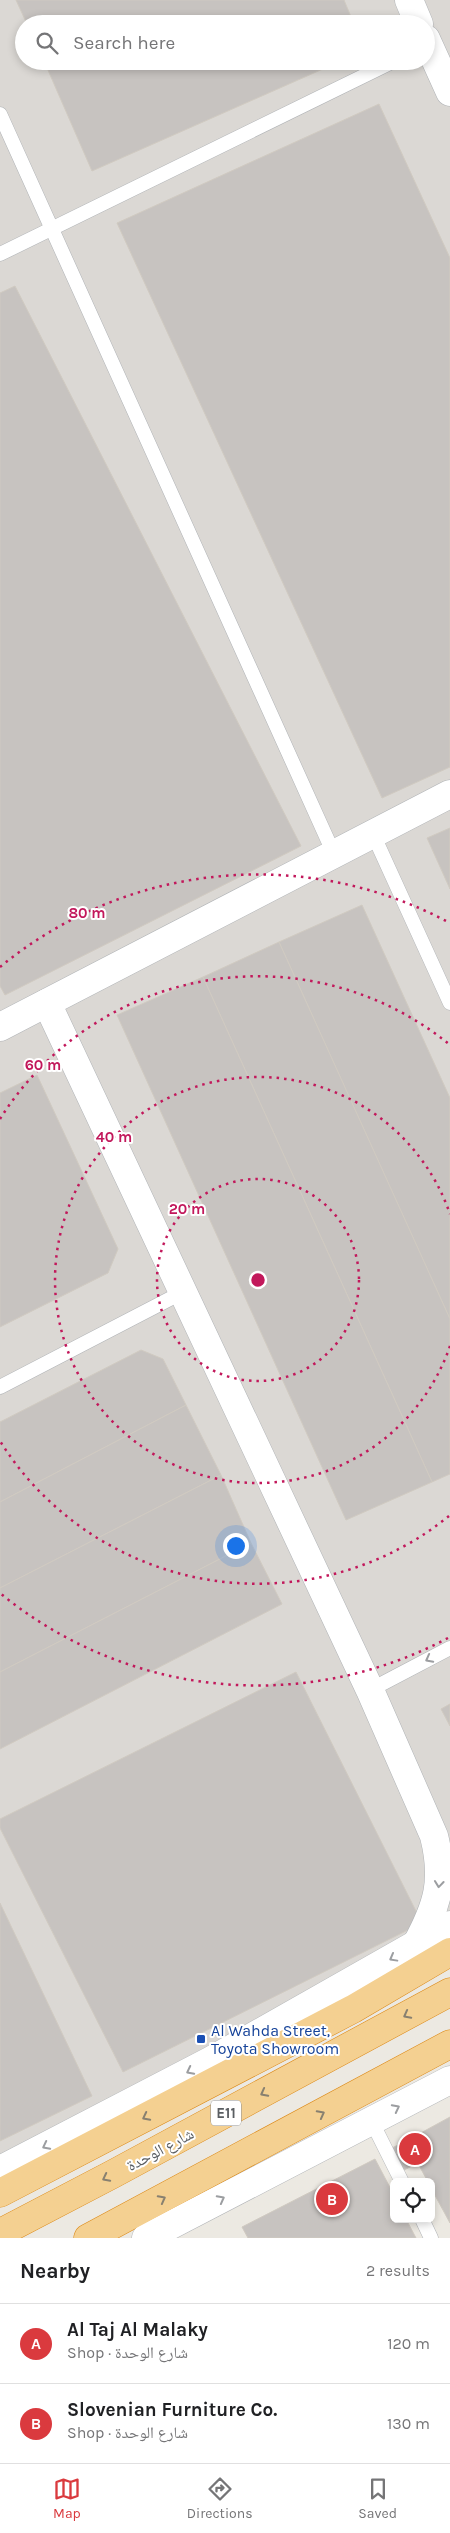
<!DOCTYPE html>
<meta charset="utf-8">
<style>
:root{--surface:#fff;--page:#f2f2f2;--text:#202124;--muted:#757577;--line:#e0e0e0;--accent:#da3a3e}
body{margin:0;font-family:Karla,"Noto Naskh Arabic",sans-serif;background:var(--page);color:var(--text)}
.controls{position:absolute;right:15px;bottom:15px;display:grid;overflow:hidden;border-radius:8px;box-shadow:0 2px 8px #0003}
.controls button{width:45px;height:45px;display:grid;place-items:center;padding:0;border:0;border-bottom:1px solid var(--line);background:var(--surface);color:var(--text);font:25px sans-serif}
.you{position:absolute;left:235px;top:1545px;width:18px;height:18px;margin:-12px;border:4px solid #fff;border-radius:50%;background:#1a73e8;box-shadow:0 0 0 8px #1a73e833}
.badge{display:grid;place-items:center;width:32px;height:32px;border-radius:50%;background:var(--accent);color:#fff;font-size:16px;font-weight:700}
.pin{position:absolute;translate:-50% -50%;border:2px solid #fff;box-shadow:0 1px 5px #0006}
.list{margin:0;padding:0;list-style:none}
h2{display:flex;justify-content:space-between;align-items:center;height:65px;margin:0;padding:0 20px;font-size:21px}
h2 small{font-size:16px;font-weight:400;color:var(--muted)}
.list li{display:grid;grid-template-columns:32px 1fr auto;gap:15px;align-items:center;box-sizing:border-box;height:80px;padding:0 20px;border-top:1px solid var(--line)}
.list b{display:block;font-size:19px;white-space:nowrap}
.list p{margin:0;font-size:16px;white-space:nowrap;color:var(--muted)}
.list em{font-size:16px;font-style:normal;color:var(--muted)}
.icon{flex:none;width:28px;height:28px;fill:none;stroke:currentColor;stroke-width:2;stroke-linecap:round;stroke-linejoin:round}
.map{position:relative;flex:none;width:450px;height:2238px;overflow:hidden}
.search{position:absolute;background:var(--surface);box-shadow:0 2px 8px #0003;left:15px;right:15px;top:15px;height:55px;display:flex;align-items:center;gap:12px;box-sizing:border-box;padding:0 18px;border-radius:28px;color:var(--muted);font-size:19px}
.sheet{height:225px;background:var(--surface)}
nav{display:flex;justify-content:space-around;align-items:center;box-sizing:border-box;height:70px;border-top:1px solid var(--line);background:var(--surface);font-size:14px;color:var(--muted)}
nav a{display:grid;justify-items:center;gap:2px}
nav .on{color:var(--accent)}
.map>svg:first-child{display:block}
.industrial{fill:#dbd8d4;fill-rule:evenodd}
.building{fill:#c7c3c0;stroke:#d0cac1}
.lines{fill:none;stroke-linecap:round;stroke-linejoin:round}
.lane-casing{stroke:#b0b3b6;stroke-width:15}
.street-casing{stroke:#b0b3b6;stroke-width:29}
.highway-casing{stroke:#db8713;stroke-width:29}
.lane{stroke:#fff;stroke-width:14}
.street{stroke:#fff;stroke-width:28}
.highway{stroke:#f4d091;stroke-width:28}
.oneway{stroke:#9c9ea1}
.oneway2{stroke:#888070}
.ring{fill:none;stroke:#c2185b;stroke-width:2.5;stroke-dasharray:2.5 5}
.transit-dot{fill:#1a4fb4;stroke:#fff;stroke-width:2}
.labels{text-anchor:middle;stroke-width:4;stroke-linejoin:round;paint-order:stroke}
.shield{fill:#fff;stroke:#8c8e91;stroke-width:1}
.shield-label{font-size:15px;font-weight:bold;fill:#5a5e62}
.transit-label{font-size:16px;fill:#164399;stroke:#fff;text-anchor:start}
.street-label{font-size:16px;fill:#5a5e62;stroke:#fff}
.centre{fill:#c2185b;stroke:#fff;stroke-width:2.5}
.ring-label{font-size:15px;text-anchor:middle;font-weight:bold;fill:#c2185b;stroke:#fff;stroke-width:4;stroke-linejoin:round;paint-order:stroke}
</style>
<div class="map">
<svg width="450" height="2238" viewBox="0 0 450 2238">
<rect width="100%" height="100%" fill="#ece9e2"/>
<path class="industrial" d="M0,0H450V1945L0,2165ZM24,24H426V61H24Z"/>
<g class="building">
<path d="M16,0H344L354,24H27Z"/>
<path d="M44,61H341L92,171Z"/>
<path d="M379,104L450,258V767L382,798L117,223Z"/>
<path d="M15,286L301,846L5,995L0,986V293Z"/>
<path d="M450,828V889L427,838Z"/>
<path d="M362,905L450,1098V1319L279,942Z"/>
<path d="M279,942L450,1319V1474L432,1482L203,977Z"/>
<path d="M203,977L432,1482L346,1520L117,1015Z"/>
<path d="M37,1075L118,1249L108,1273L0,1327V1093Z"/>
<path d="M141,1350L163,1359L186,1405L0,1502V1422Z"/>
<path d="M186,1405L221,1475L0,1588V1502Z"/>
<path d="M221,1475L251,1543L0,1672V1588Z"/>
<path d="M251,1543L282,1604L0,1749V1672Z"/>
<path d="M296,1672L422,1923L123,2072L0,1828V1819Z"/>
<path d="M450,1704V1726L441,1709Z"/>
<path d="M0,1903L92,2096L0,2141Z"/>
<path d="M450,2117V2223L431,2188V2182H428L406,2141Z"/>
<path d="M406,2141L418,2163L402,2171L390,2149Z"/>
<path d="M375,2159L394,2195V2219H406L416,2238H248L242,2227Z"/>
</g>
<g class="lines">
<g class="lane-casing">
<g id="lane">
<path d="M0,114L334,854"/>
<path d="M0,254L394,61"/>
<path d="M373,834L450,1003"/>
<path d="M0,1387L183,1292"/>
<path d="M370,1690L450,1648"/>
<path d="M371,2120L402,2182"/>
<path d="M422,2219L431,2238"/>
</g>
</g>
<g class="street-casing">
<g id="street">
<path d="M409,0L419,24"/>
<path d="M426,39L450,92"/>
<path d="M47,1003L370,1690L434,1836C445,1880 438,1905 416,1945"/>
<path d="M0,1027L450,794"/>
<path d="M0,2170L210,2061L450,1925"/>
<path d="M146,2238L450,2080"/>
</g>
</g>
<g class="highway-casing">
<g id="highway">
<path d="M0,2193L353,2009L450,1952"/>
<path d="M0,2233L113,2174L450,1992"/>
<path d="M88,2238L450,2044"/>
</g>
</g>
<use href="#lane" class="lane"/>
<use href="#street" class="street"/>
<use href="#highway" class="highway"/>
</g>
<defs><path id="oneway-chevron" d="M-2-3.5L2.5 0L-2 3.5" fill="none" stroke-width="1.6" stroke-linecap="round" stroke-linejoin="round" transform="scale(1.25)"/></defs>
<g class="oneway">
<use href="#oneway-chevron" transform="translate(429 1659) rotate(152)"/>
<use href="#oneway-chevron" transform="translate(439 1884) rotate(96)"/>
<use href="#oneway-chevron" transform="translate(393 1958) rotate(151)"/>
<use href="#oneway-chevron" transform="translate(190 2071) rotate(153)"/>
<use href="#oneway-chevron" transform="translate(396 2108) rotate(-27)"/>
<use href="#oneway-chevron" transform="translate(46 2146) rotate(153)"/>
<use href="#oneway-chevron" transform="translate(221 2199) rotate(-28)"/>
</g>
<g class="oneway2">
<use href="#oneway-chevron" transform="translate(407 2015) rotate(152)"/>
<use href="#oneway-chevron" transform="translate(264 2093) rotate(152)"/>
<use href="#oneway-chevron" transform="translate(321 2114) rotate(-28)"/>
<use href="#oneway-chevron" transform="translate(146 2117) rotate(153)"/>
<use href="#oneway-chevron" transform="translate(106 2178) rotate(153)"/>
<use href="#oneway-chevron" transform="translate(162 2199) rotate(-28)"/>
</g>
<g class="ring">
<circle cx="258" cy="1280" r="101"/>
<path d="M450 1346A203 203 0 1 1 450 1214"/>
<path d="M449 1516A304 304 0 0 1 0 1441M0 1119A304 304 0 0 1 449 1044"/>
<path d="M448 1638A405 405 0 0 1 0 1593M0 967A405 405 0 0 1 448 922"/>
</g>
<rect class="transit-dot" x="196" y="2034" width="10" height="10" rx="2.5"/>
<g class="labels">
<rect class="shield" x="211" y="2100.5" width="30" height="25" rx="4"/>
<g class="shield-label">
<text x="226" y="2118">E11</text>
</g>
<g class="transit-label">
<text x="211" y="2036">Al Wahda Street,<tspan x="211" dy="18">Toyota Showroom</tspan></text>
</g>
<g class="street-label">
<text transform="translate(160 2149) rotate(-28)" y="6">شارع الوحدة</text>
</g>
</g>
<circle cx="258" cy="1280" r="8" class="centre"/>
<g class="ring-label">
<text x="87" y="918">80 m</text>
<text x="43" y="1070">60 m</text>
<text x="114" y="1142">40 m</text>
<text x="187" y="1214">20 m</text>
</g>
</svg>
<div class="controls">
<button><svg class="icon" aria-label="locate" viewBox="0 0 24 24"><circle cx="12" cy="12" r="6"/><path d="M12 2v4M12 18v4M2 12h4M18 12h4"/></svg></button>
</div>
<div class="you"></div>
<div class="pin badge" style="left:415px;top:2149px">A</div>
<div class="pin badge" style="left:332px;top:2199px">B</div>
<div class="search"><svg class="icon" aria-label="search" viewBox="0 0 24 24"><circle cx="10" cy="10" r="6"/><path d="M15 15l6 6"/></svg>Search here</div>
</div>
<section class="sheet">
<h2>Nearby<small>2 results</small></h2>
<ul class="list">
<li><span class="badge">A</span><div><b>Al Taj Al Malaky</b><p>Shop · شارع الوحدة</p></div><em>120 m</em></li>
<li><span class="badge">B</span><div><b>Slovenian Furniture Co.</b><p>Shop · شارع الوحدة</p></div><em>130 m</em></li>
</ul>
</section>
<nav>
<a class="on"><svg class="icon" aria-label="map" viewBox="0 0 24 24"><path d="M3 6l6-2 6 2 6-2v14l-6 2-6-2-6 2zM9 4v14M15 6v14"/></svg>Map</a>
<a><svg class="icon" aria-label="directions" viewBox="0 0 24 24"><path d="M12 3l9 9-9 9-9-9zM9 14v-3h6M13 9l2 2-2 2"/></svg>Directions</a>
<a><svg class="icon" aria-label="saved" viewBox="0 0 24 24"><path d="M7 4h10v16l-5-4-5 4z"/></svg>Saved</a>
</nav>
